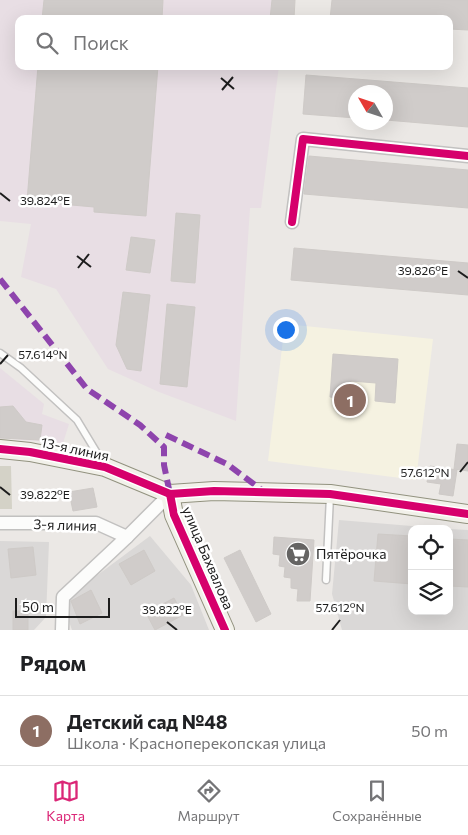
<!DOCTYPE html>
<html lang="ru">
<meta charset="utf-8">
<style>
:root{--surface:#fff;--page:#f2f2f2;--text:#202124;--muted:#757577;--line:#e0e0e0;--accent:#db2777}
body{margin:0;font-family:Commissioner,sans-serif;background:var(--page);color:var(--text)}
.controls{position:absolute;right:15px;bottom:15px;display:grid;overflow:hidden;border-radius:10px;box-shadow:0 5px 20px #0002}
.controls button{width:45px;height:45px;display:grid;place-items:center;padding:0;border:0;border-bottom:1px solid var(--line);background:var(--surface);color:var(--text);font:25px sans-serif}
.compass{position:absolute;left:348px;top:85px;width:45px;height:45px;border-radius:50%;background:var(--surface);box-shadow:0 5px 20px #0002;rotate:309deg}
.scale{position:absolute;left:15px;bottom:12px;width:95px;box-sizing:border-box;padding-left:5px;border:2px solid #1d1d1d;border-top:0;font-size:14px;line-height:18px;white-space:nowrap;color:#1d1d1d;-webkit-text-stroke:4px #fff;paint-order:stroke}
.you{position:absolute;left:285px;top:329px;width:18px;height:18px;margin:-12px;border:4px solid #fff;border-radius:50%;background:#1a73e8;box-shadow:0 0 0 8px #1a73e833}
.badge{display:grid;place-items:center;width:32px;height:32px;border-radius:50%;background:var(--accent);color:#fff;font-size:16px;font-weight:700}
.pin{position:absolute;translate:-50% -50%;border:2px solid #fff;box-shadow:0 1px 5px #0006}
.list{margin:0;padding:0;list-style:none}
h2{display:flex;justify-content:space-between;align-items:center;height:65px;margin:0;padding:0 20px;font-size:21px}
h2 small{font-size:16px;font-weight:400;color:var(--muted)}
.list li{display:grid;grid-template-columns:32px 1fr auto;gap:15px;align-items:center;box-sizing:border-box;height:70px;padding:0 20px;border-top:1px solid var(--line)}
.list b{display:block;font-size:19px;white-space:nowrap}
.list p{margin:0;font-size:16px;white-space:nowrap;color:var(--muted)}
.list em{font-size:16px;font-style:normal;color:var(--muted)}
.icon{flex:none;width:28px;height:28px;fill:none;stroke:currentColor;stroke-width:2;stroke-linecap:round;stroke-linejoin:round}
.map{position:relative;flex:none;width:468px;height:630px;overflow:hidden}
.search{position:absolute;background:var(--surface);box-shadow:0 5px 20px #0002;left:15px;right:15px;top:15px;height:55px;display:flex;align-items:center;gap:12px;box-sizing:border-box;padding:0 18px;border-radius:10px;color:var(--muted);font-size:19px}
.sheet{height:135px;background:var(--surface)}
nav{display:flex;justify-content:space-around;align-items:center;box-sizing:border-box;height:70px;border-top:1px solid var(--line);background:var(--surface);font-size:14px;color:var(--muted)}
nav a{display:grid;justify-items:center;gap:2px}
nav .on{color:var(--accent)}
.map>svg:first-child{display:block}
.residential{fill:#dad8d7}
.industrial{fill:#e8dee4}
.education{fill:#f5f2e1}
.construction{fill:#d4d2c7}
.building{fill:#d0ccca;stroke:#cecac7}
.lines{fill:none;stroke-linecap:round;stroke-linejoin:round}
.lane-casing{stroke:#c2c1c0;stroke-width:9}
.street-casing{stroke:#c2c1c0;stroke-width:15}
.secondary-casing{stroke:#92927f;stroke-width:20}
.lane{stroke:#fcfcfb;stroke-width:6}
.street{stroke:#fcfcfb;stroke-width:12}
.secondary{stroke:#f2f1ea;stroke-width:18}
.quiet{stroke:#8e44ad;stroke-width:6;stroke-dasharray:12 6;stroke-linecap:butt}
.cycleway-casing{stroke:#fff;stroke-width:11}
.cycleway{stroke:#d6006c;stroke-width:8}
.ticks{fill:none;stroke:#1d1d1d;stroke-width:2}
.labels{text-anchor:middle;stroke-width:5;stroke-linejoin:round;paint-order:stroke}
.street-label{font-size:14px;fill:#1d1d1d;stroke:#fff}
.poi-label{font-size:14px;fill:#1d1d1d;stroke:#fff;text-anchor:start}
.ticks-label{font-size:12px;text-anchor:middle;fill:#1d1d1d;stroke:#fff;stroke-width:5;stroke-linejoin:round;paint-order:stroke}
</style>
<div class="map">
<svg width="468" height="630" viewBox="0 0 468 630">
<rect width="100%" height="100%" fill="#ebe8e5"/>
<g class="residential">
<path d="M339,520L448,529H412V611H449V529L468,530V630H342L332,594Z"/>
<path d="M150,536L191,585L209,630H72L64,607L68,597Z"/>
<path d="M0,541L49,542L46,617L34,630H0Z"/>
</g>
<g class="industrial">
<path d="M0,0H296L287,4L285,19H19V66H279L261,208H250L236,421L159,392L108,369L56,289L21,277L31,224L0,221Z"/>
<path d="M0,368L44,404L42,414L69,424L63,443L0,438Z"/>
</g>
<path class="education" d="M285,324L433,339L416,480L268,461Z"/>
<path class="construction" d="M0,466H11L12,509H0Z"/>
<g class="building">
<path d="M44,0H163L162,19H42Z"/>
<path d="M272,0H295L294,19H270Z"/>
<path d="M332,0H468V30L449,29V19H330Z"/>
<path d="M38,66H158L146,216L94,212V207L27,201Z"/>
<path d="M306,75L468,88V127L386,120V92H356V118L303,114Z"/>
<path d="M309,156L468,170V208L304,194Z"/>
<path d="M176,213L200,215L195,283L171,281Z"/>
<path d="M131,237L155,240L150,273L126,270Z"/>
<path d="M294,248L468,263V295L291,280Z"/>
<path d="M123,292L150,295L141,371L127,369L116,345Z"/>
<path d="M167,304L195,307L187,387L160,384Z"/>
<path d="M333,354L398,359L395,403L375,401L376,383L351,381L350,399L330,397Z"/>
<path d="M13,406L26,422L42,425L40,440L0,438V407Z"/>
<path d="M457,444L468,445V471L454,469Z"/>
<path d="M430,466L457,470L453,496L439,494L441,484L427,482Z"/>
<path d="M93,488L97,507L73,511L69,492Z"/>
<path d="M378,534L412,536V584L374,581Z"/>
<path d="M274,537L314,540L310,601H297L298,589L291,588V578L284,577L285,567L279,566L280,555L273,554Z"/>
<path d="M449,539L468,540V587L449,586Z"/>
<path d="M33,547L36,575L11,578L8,549Z"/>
<path d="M144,550L155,571L131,585L119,564Z"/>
<path d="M240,550L271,614L256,622L224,558Z"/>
<path d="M91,590L102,613L80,624L71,601Z"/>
<path d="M174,598L183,615L155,630L146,613Z"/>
<rect x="13" y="611" width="15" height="19"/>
</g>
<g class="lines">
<g class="lane-casing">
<g id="lane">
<path d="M0,353L21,368L77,420L103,463"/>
<path d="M326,580L330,496"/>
</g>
</g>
<g class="street-casing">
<g id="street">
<path d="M292,222L303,139L468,156"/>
<path d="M0,523H96L127,537L170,494"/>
<path d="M62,630L63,597L127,537"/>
</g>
</g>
<g class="secondary-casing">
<g id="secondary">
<path d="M0,449L30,452L105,467L170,494L214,491L330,494L468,514"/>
<path d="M170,494L174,515L225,630"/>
</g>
</g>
<use href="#lane" class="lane"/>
<use href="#street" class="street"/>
<use href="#secondary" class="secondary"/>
<g class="quiet">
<path d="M0,279L87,389L140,425L164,447V465L170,494"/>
<path d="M166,435L227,464L263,491"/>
</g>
<g class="cycleway-casing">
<g id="cycleway">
<path d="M292,222L303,139L468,156"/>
<path d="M0,449L30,452L105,467L170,494L214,491L330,494L468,514"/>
<path d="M170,494L174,515L225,630"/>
</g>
</g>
<use href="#cycleway" class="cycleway"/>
</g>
<path class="ticks" d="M221,78L234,89M222,90L233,77M0,193L10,201M77,256L91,267M78,268L89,254M458,271L468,278M0,364L8,355M460,472L468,462M0,487L10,495M167,622L177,630M332,630L340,620"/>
<defs>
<g id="supermarket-disc" transform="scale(1.25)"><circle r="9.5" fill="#656463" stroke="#fff"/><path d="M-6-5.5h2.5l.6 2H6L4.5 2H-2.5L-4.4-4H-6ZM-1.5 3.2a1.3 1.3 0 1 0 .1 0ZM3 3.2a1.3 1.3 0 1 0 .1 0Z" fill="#fff"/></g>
</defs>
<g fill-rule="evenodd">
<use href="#supermarket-disc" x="298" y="554"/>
</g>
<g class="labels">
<g class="street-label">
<text transform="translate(75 449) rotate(12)" y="5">13-я линия</text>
<text transform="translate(65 525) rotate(2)" y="5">3-я линия</text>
<text transform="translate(208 558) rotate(67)" y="5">улица Бахвалова</text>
</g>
<g class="poi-label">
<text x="316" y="559">Пятёрочка</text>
</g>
</g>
<g class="ticks-label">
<text x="45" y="205">39.824°E</text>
<text x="423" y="275">39.826°E</text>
<text x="43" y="359">57.614°N</text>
<text x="425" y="477">57.612°N</text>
<text x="45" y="499">39.822°E</text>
<text x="340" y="612">57.612°N</text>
<text x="167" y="614">39.822°E</text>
</g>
</svg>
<div class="controls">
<button><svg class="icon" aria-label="locate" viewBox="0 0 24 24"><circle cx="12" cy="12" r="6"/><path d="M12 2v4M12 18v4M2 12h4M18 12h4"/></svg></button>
<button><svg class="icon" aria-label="layers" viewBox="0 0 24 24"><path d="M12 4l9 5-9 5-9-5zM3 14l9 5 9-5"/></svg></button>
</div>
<svg class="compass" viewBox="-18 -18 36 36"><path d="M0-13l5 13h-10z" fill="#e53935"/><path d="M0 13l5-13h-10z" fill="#757577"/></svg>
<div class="scale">50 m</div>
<div class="you"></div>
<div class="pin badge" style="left:350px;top:400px;background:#8d6e63">1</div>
<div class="search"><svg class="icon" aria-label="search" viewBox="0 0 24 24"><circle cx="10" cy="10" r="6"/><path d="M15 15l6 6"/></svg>Поиск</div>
</div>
<section class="sheet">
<h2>Рядом<small></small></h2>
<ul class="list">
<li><span class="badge" style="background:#8d6e63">1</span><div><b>Детский сад №48</b><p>Школа · Красноперекопская улица</p></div><em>50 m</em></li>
</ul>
</section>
<nav>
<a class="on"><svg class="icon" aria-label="map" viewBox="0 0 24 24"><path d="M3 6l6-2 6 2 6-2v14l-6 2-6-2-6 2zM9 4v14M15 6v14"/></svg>Карта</a>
<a><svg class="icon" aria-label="directions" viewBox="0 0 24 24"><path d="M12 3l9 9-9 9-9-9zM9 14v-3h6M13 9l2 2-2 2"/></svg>Маршрут</a>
<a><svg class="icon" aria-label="saved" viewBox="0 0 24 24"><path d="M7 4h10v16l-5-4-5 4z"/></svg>Сохранённые</a>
</nav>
